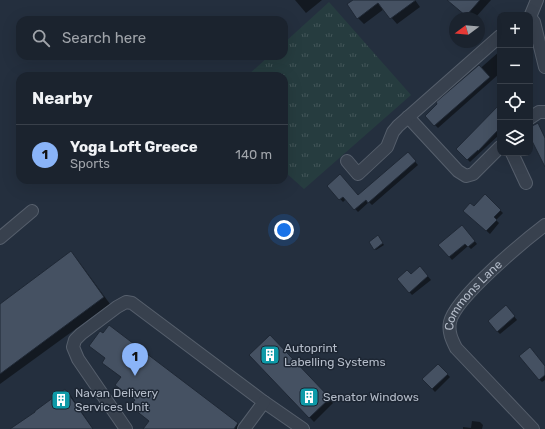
<!DOCTYPE html>
<meta charset="utf-8">
<style>
:root{--surface:#1b232e;--page:#242b36;--text:#f1f3f6;--muted:#a0a4aa;--line:#39404a;--accent:#8ab4f8}
body{margin:0;font-family:Rubik,sans-serif;background:var(--page);color:var(--text)}
.controls{position:absolute;right:12px;top:12px;display:grid;overflow:hidden;border-radius:8px;box-shadow:0 4px 16px #0002}
.controls button{width:36px;height:36px;display:grid;place-items:center;padding:0;border:0;border-bottom:1px solid var(--line);background:var(--surface);color:var(--text);font:20px sans-serif}
.compass{position:absolute;left:449px;top:12px;width:36px;height:36px;border-radius:50%;background:var(--surface);box-shadow:0 4px 16px #0002;rotate:254deg}
.you{position:absolute;left:284px;top:230px;width:14px;height:14px;margin:-10px;border:3px solid #fff;border-radius:50%;background:#1a73e8;box-shadow:0 0 0 6px #1a73e833}
.badge{display:grid;place-items:center;width:26px;height:26px;border-radius:50%;background:var(--accent);color:#111;font-size:13px;font-weight:700}
.pin{position:absolute;translate:-50% -33px;filter:drop-shadow(0 1px 2px #0008)}
.pin::after{content:'';position:absolute;top:21px;width:14px;height:12px;background:inherit;clip-path:polygon(0 0,100% 0,50% 100%)}
.list{margin:0;padding:0;list-style:none}
h2{display:flex;justify-content:space-between;align-items:center;height:52px;margin:0;padding:0 16px;font-size:17px}
h2 small{font-size:13px;font-weight:400;color:var(--muted)}
.list li{display:grid;grid-template-columns:26px 1fr auto;gap:12px;align-items:center;box-sizing:border-box;height:60px;padding:0 16px;border-top:1px solid var(--line)}
.list b{display:block;font-size:15px;white-space:nowrap}
.list p{margin:0;font-size:13px;white-space:nowrap;color:var(--muted)}
.list em{font-size:13px;font-style:normal;color:var(--muted)}
.icon{flex:none;width:22px;height:22px;fill:none;stroke:currentColor;stroke-width:2;stroke-linecap:round;stroke-linejoin:round}
.map{position:relative;flex:none;width:545px;height:429px;overflow:hidden}
.search{position:absolute;background:var(--surface);box-shadow:0 4px 16px #0002;left:16px;top:16px;width:272px;height:44px;display:flex;align-items:center;gap:10px;box-sizing:border-box;padding:0 14px;border-radius:12px;color:var(--muted);font-size:15px}
.panel{position:absolute;background:var(--surface);box-shadow:0 4px 16px #0002;left:16px;top:72px;width:272px;height:112px;border-radius:12px}
.map>svg:first-child{display:block}
.grass{fill:url(#grass-tufts)}
.shadow{fill:#0007}
.building{fill:#455162;stroke:#1f2835}
.lines{fill:none;stroke-linecap:round;stroke-linejoin:round}
.minor-casing{stroke:#565f6c;stroke-width:14}
.minor{stroke:#38414e;stroke-width:12}
.labels{text-anchor:middle;stroke-width:3;stroke-linejoin:round;paint-order:stroke}
.street-label{font-size:12px;fill:#b4bcc9;stroke:#1d2633}
.poi-label{font-size:12px;fill:#b4bcc9;stroke:#1d2633;text-anchor:start}
</style>
<div class="map">
<svg width="545" height="429" viewBox="0 0 545 429">
<defs>
<pattern id="grass-tufts" width="24" height="20" patternUnits="userSpaceOnUse"><rect width="24" height="20" fill="#263c3f"/><path d="M3 7l-1-3M5 7V3M7 7l1-3M15 17l-1-3M17 17v-4M19 17l1-3" fill="none" stroke="#435659"/></pattern>
</defs>
<rect width="100%" height="100%" fill="#242f3e"/>
<path class="grass" d="M329,2L411,95L304,189L284,171V76H247L269,56H284V43Z"/>
<g class="shadow">
<path d="M295,0H322L306,13Z"/>
<path d="M355,0H415L420,7L397,24L384,9L364,24L358,18Z"/>
<path d="M448,0H491L475,18H469Z"/>
<path d="M500,51V73L438,128L426,116Z"/>
<path d="M500,105V134L470,162L457,149Z"/>
<path d="M410,156L418,165L372,205L369,202L358,212L346,199L343,202L328,186L358,196Z"/>
<path d="M485,196L503,213L496,220L499,223L490,234L467,213Z"/>
<path d="M465,229L477,244L471,249L468,246L452,260L440,245Z"/>
<path d="M379,238L384,245L376,250L375,249Z"/>
<path d="M71,253L77,259L110,304L0,384V305Z"/>
<path d="M420,267L431,280L412,295L398,279L411,275Z"/>
<path d="M509,310L517,320L500,334L497,331Z"/>
<path d="M109,327L238,424L242,429H149L150,422L131,406L135,400L122,378L108,367L103,362L106,359L90,346L104,334Z"/>
<path d="M270,336L333,403L314,422L251,355Z"/>
<path d="M438,365L450,377L435,392L423,379Z"/>
<path d="M545,366V380L542,382L539,379Z"/>
<path d="M65,391L71,396L93,429H11Z"/>
<path d="M472,421L480,422L483,425L482,429H463V427L471,428Z"/>
</g>
<g class="building">
<path d="M353,0H416L390,19L378,3L357,19L347,4Z"/>
<path d="M447,0H480L466,16Z"/>
<path d="M479,65L490,77L434,126L425,116L437,104L436,102Z"/>
<path d="M500,104V128L478,151V150L467,160L456,149Z"/>
<path d="M538,123L545,138V167L530,137V127Z"/>
<path d="M408,152L416,161L368,203L366,200L354,210L343,197L339,200L327,186L340,174L358,195Z"/>
<path d="M485,194L501,210L494,217L497,220L486,231L463,211L470,203L474,206Z"/>
<path d="M462,225L475,241L468,247L465,244L449,257L438,245Z"/>
<path d="M378,235L383,243L374,250L369,242Z"/>
<path d="M71,251L104,297L0,374V304Z"/>
<path d="M420,266L428,276L409,293L397,279L407,270L411,274Z"/>
<path d="M506,305L515,316L497,332L488,321Z"/>
<path d="M109,325L238,423L234,429H143L149,421L130,406L135,400L115,385L121,377L102,363L105,358L89,346L100,331L103,333Z"/>
<path d="M270,335L330,398L309,418L249,355Z"/>
<path d="M530,347L545,366V375L539,380L519,356Z"/>
<path d="M438,364L448,374L432,389L422,379Z"/>
<path d="M65,389L93,429H10L35,412V411Z"/>
</g>
<g class="lines">
<g class="minor-casing">
<g id="minor">
<path d="M530,17L534,22L545,67"/>
<path d="M530,17L537,0"/>
<path d="M408,117L458,171L466,176L473,174L500,147"/>
<path d="M530,118L539,112H545"/>
<path d="M512,153L526,183"/>
<path d="M347,161L358,174L387,147L393,132L398,126L500,36"/>
<path d="M0,238L32,211"/>
<path d="M126,429L78,359L73,347L75,340L81,334L117,307L126,302L132,303L264,402L303,429"/>
<path d="M244,429L264,402"/>
<path id="s1" d="M533,429L456,348C452,340 448,332 450,322C455,298 524,241 545,225"/>
</g>
</g>
<use href="#minor" class="minor"/>
</g>
<defs>
<g id="building-square" transform="scale(1)"><rect x="-9" y="-9" width="18" height="18" rx="4" fill="#0f9aa8" stroke="#1d2633"/><path d="M-4-6H4V6H1V3H-1V6H-4ZM-2.5-4.3h1.7v1.8h-1.7ZM.8-4.3h1.7v1.8H.8ZM-2.5-1h1.7V.8h-1.7ZM.8-1h1.7V.8H.8Z" fill="#fff"/></g>
</defs>
<g fill-rule="evenodd">
<use href="#building-square" x="270" y="355"/>
<use href="#building-square" x="309" y="397"/>
<use href="#building-square" x="61" y="400"/>
</g>
<g class="labels">
<g class="street-label">
<text dy="4" stroke="none"><textPath href="#s1" startOffset="174">Commons Lane</textPath></text>
</g>
<g class="poi-label">
<text x="284" y="352">Autoprint<tspan x="284" dy="14">Labelling Systems</tspan></text>
<text x="75" y="397">Navan Delivery<tspan x="75" dy="14">Services Unit</tspan></text>
<text x="323" y="401">Senator Windows</text>
</g>
</g>
</svg>
<div class="controls">
<button>+</button>
<button>−</button>
<button><svg class="icon" aria-label="locate" viewBox="0 0 24 24"><circle cx="12" cy="12" r="6"/><path d="M12 2v4M12 18v4M2 12h4M18 12h4"/></svg></button>
<button><svg class="icon" aria-label="layers" viewBox="0 0 24 24"><path d="M12 4l9 5-9 5-9-5zM3 14l9 5 9-5"/></svg></button>
</div>
<svg class="compass" viewBox="-18 -18 36 36"><path d="M0-13l5 13h-10z" fill="#e53935"/><path d="M0 13l5-13h-10z" fill="#a0a4aa"/></svg>
<div class="you"></div>
<div class="pin badge" style="left:135px;top:376px">1</div>
<div class="search"><svg class="icon" aria-label="search" viewBox="0 0 24 24"><circle cx="10" cy="10" r="6"/><path d="M15 15l6 6"/></svg>Search here</div>
<section class="panel">
<h2>Nearby<small></small></h2>
<ul class="list">
<li><span class="badge">1</span><div><b>Yoga Loft Greece</b><p>Sports</p></div><em>140 m</em></li>
</ul>
</section>
</div>
